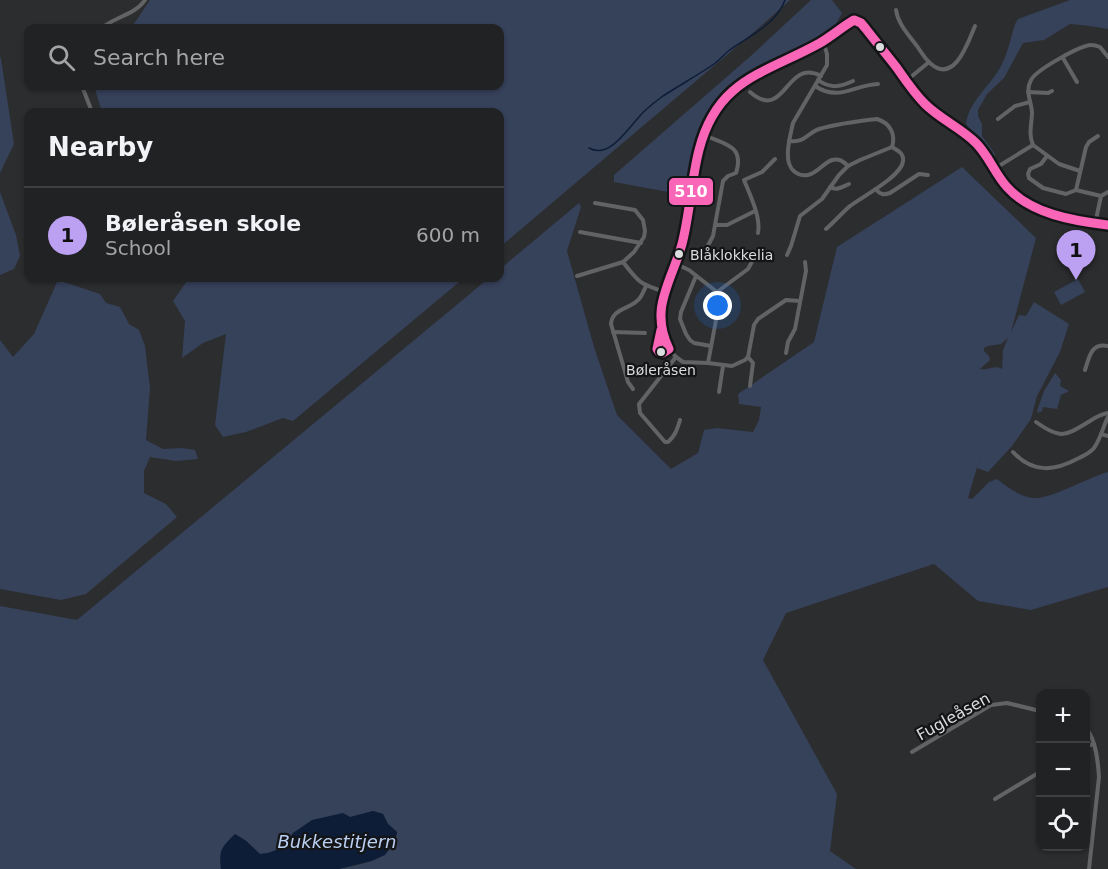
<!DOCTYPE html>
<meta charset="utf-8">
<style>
:root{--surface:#212223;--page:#292a2b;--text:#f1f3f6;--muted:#a2a4a6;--line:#3e3f41;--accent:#bca0f2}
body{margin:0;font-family:"DejaVu Sans",sans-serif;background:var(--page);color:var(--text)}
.controls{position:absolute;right:18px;bottom:18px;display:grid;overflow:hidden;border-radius:12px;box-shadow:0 2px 4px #0004}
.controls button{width:54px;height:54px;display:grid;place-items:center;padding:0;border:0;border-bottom:2px solid var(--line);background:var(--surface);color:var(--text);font:30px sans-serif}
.you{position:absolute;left:718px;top:306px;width:21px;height:21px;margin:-15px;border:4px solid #fff;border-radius:50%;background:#1a73e8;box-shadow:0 0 0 9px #1a73e833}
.badge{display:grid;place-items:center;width:39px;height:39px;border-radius:50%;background:var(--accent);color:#111;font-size:20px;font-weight:700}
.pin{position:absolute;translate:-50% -50px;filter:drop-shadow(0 2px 3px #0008)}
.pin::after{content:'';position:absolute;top:32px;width:21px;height:18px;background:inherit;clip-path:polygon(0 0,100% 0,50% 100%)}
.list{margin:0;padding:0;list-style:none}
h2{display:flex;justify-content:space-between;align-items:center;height:78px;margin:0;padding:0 24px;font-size:26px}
h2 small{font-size:20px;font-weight:400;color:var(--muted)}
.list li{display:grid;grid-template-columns:39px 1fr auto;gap:18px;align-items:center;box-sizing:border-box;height:96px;padding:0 24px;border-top:2px solid var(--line)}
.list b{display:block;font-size:22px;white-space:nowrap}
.list p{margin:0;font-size:20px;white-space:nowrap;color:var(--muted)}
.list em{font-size:20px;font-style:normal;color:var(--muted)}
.icon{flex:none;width:33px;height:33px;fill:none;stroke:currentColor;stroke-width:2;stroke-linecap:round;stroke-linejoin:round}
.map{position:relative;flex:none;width:1108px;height:869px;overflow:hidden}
.search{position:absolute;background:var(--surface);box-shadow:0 2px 4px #0004;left:24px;top:24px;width:480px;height:66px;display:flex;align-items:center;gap:15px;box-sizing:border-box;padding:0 21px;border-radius:12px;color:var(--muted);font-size:22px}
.panel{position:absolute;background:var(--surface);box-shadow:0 2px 4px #0004;left:24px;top:108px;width:480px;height:174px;border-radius:12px}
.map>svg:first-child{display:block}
.green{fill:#36415a;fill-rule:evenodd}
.water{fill:#0d1d37}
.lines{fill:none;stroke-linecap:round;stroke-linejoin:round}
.stream{stroke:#0d1d37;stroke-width:1.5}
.minor{stroke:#626364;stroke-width:4}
.tertiary{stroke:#626364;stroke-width:4.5}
.bus-1-casing{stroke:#141517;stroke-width:14}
.bus-1{stroke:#fa66b7;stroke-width:9}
.bus-dot{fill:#dcdddf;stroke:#141517;stroke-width:2}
.labels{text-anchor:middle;stroke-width:4.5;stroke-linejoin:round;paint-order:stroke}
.bus-label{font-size:14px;fill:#dcdddf;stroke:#141517;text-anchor:start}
.street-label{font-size:16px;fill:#dcdddf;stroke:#141517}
.water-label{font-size:18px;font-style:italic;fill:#bbd1f4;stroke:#141517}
.line-badge{stroke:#141517;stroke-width:2}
.badge-label{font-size:16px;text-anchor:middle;font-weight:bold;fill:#fff}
</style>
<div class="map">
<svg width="1108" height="869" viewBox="0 0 1108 869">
<rect width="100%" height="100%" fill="#2c2d2f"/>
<g class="green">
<path d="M150,0H790L761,26L500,247V112H102L94,86H500V28H131Z"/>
<path d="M811,0H832L842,13L832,31L764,63L730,85L705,118L685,195L614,182V175L753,54Z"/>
<path d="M1070,0H1108V29L1090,26L1070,24L1044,40L1023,43L1004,78L987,94L978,110V116L982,124V136L995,154V157L993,159L966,124C969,100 992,85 1002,64C1008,52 1011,37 1015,24L1018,19Z"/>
<path d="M0,56L1,59L14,144L0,173Z"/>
<path d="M962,167L1036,238L1011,332L1019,315L1026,316L1034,302L1069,324L1060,352L1037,396L1031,419L1012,446L988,472L977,468L980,457L968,498L972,499L989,482L997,479C1007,487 1019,496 1033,498C1050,500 1089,477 1108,472V587L1031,610L978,601L934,564L786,613L763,660L837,794L830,851L856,869H338C364,863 392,862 397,832L388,824L383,814L373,811L293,833C284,848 279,853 260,854L245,840L220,856L221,869H0V606L77,620L489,278H500V269L579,203L581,207L567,251L594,347L617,415L671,469L698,453L704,430L717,428L753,432L759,420L761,407L739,404L738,394L814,342L837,247ZM1008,338L1003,350L1002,369C995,364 988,371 980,369L990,360L989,356L984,351V348L988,346L1001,344Z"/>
<path d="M0,192L16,235L20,256L14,269L0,275Z"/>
<path d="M189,278H464L293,421L283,418L246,432L223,437L215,425L226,334L203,343L182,358L185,321L173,301Z"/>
<path d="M1078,279L1085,292L1061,305L1054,292Z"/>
<path d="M58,280L100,294L106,303L120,307L129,324L139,330L145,346L150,388L146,440L163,449L182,448L195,450L198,459L176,461L150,457L144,471V493L166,504L177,517L86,594L61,600L0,589V340L13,357L34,334Z"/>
<path d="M1055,373L1061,380L1060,386L1069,391L1061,395L1057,409L1043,407L1042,411L1038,413L1037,411L1044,391Z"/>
</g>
<path class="water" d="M373,811L383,814L388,824L397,832L395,841L385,855L371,861L339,869H221C219,849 221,848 235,834L245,840L260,854L268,853L284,847L293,833L312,820L343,813L350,817Z"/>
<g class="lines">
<path class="stream" d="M589,148C609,159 627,130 639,117C645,109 655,102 663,96C680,85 698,75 714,64C720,60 725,53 731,49C750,36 777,23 785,0"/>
<g class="minor">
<path d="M896,10C898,24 908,34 917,46C921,52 925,59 931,64C955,84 968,42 975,26"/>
<path d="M102,28C114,17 135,15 145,0"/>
<path d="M823,41L827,54V65L793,123C790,137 782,163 795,172C799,175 803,176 808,175C818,173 823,163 832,160C839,158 843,161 848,166"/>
<path d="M1063,58L1077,82"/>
<path d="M818,80C830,89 840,87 853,81"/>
<path d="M906,81L929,62"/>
<path d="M82,86L92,112"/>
<path d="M815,86C839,102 853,85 878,84"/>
<path d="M750,92C786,123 785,57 821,76"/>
<path d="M1028,92L1048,93L1052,91"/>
<path d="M998,119L1015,106L1030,102"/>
<path d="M704,135C724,144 745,145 736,173L728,176L723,181L713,236L704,253"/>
<path d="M789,141C806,143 807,133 819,129C836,124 859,121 877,119C890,123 896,134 892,147"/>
<path d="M1033,145L1059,164L1080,171"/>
<path d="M1047,156L1041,164L1030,169L1028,174L1029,178L1043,188L1066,194L1076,190L1101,196L1095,224"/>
<path d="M994,169L1033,145C1028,133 1032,124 1032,112C1031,101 1025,91 1031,80C1036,70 1075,49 1086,46C1091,44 1095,45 1100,47L1108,57"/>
<path d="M830,187C837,191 842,187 849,184"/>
<path d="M876,189C880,195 884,195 890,193L919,174L928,175"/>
<path d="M1076,190L1086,147L1089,142L1098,136"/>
<path d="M1101,196L1108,192"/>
<path d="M716,225H727L755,211"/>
<path d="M580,232L641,243"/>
<path d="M758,233C761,217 750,195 744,180L762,172L775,159"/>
<path d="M787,255L791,246L800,216L822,199L839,175L848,166L860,160L892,147C898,151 904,153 903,161C902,176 862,197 850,206C842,213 834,222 826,229"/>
<path d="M623,262C639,283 640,284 665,292"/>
<path d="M676,264L689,270L717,292L719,304L708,363"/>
<path d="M577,276L623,262L634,252L644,237L645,231L643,220L635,210L595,203"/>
<path d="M696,276L681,312L680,319L686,334L690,340L694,343L711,346"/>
<path d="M717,292L748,269L754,258"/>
<path d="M661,330L669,349L676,357L683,362L708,363L732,366L745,360L748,357L754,325L758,319L786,300L800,301"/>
<path d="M613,332L645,333"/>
<path d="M660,332L658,351L663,353L669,349"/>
<path d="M786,353L788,342L795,329L806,271L805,262"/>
<path d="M676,357L639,404L640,413L665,442H668C675,436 677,430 680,420"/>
<path d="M748,357L753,363L750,386"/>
<path d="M1085,370C1089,358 1091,342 1108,346"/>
<path d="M633,389L628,382L611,324C612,308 631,309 639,299C642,296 644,290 646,286"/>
<path d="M719,392L723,366"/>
<path d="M1036,422C1061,440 1065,436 1090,421C1096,417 1101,414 1108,413"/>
<path d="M1101,434L1108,436"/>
<path d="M1013,452C1033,474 1055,471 1079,458C1085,455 1090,453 1094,448C1101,438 1103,427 1108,417"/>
<path d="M1086,728C1096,740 1098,761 1099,777L1089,869"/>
<path d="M1086,747L1093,744"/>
<path d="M912,752L991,705L1007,703L1040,711"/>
<path d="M995,799L1040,772"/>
</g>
<path class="tertiary" d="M661,330L660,314L661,304C668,281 679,259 684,235C695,191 691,141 720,104C746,72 785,61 820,43C832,36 842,26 854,20L861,23C874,38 886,54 898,70C907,83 916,96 927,106C941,120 960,128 975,142C988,155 995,172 1007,187C1026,210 1078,223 1108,225"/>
<g class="bus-1-casing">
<path id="bus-1" d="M661,330L657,349L659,352L663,353L669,349C649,308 671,283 682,244C690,213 691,181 699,150C717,79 764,74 820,43C832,36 842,27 854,20L861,23L866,29C876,42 887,55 897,68C906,81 914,93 925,104C940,119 961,128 976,143C989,156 995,174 1007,187C1031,214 1074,221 1108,225"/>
</g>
<use href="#bus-1" class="bus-1"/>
</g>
<g class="bus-dot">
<circle cx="880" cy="47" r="5"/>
<circle cx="679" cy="254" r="5"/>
<circle cx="661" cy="352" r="5"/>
</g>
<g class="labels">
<g class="bus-label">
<text x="690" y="260">Blåklokkelia</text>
<text x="661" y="375" text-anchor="middle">Bøleråsen</text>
</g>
<g class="street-label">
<text transform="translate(953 716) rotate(-29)" y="6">Fugleåsen</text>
</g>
<g class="water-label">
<text x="337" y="848">Bukkestitjern</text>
</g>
</g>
<rect class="line-badge" x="668" y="177" width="46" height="29" rx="6" fill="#fa66b7"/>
<g class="badge-label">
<text x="691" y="197">510</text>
</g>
</svg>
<div class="controls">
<button>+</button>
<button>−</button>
<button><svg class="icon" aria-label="locate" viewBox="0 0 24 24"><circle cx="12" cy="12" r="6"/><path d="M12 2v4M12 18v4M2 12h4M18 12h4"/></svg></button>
</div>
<div class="you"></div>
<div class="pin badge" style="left:1076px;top:280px">1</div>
<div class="search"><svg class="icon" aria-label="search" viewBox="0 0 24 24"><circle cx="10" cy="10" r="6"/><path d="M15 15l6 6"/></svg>Search here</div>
<section class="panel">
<h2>Nearby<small></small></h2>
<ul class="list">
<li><span class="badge">1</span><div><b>Bøleråsen skole</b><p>School</p></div><em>600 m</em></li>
</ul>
</section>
</div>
